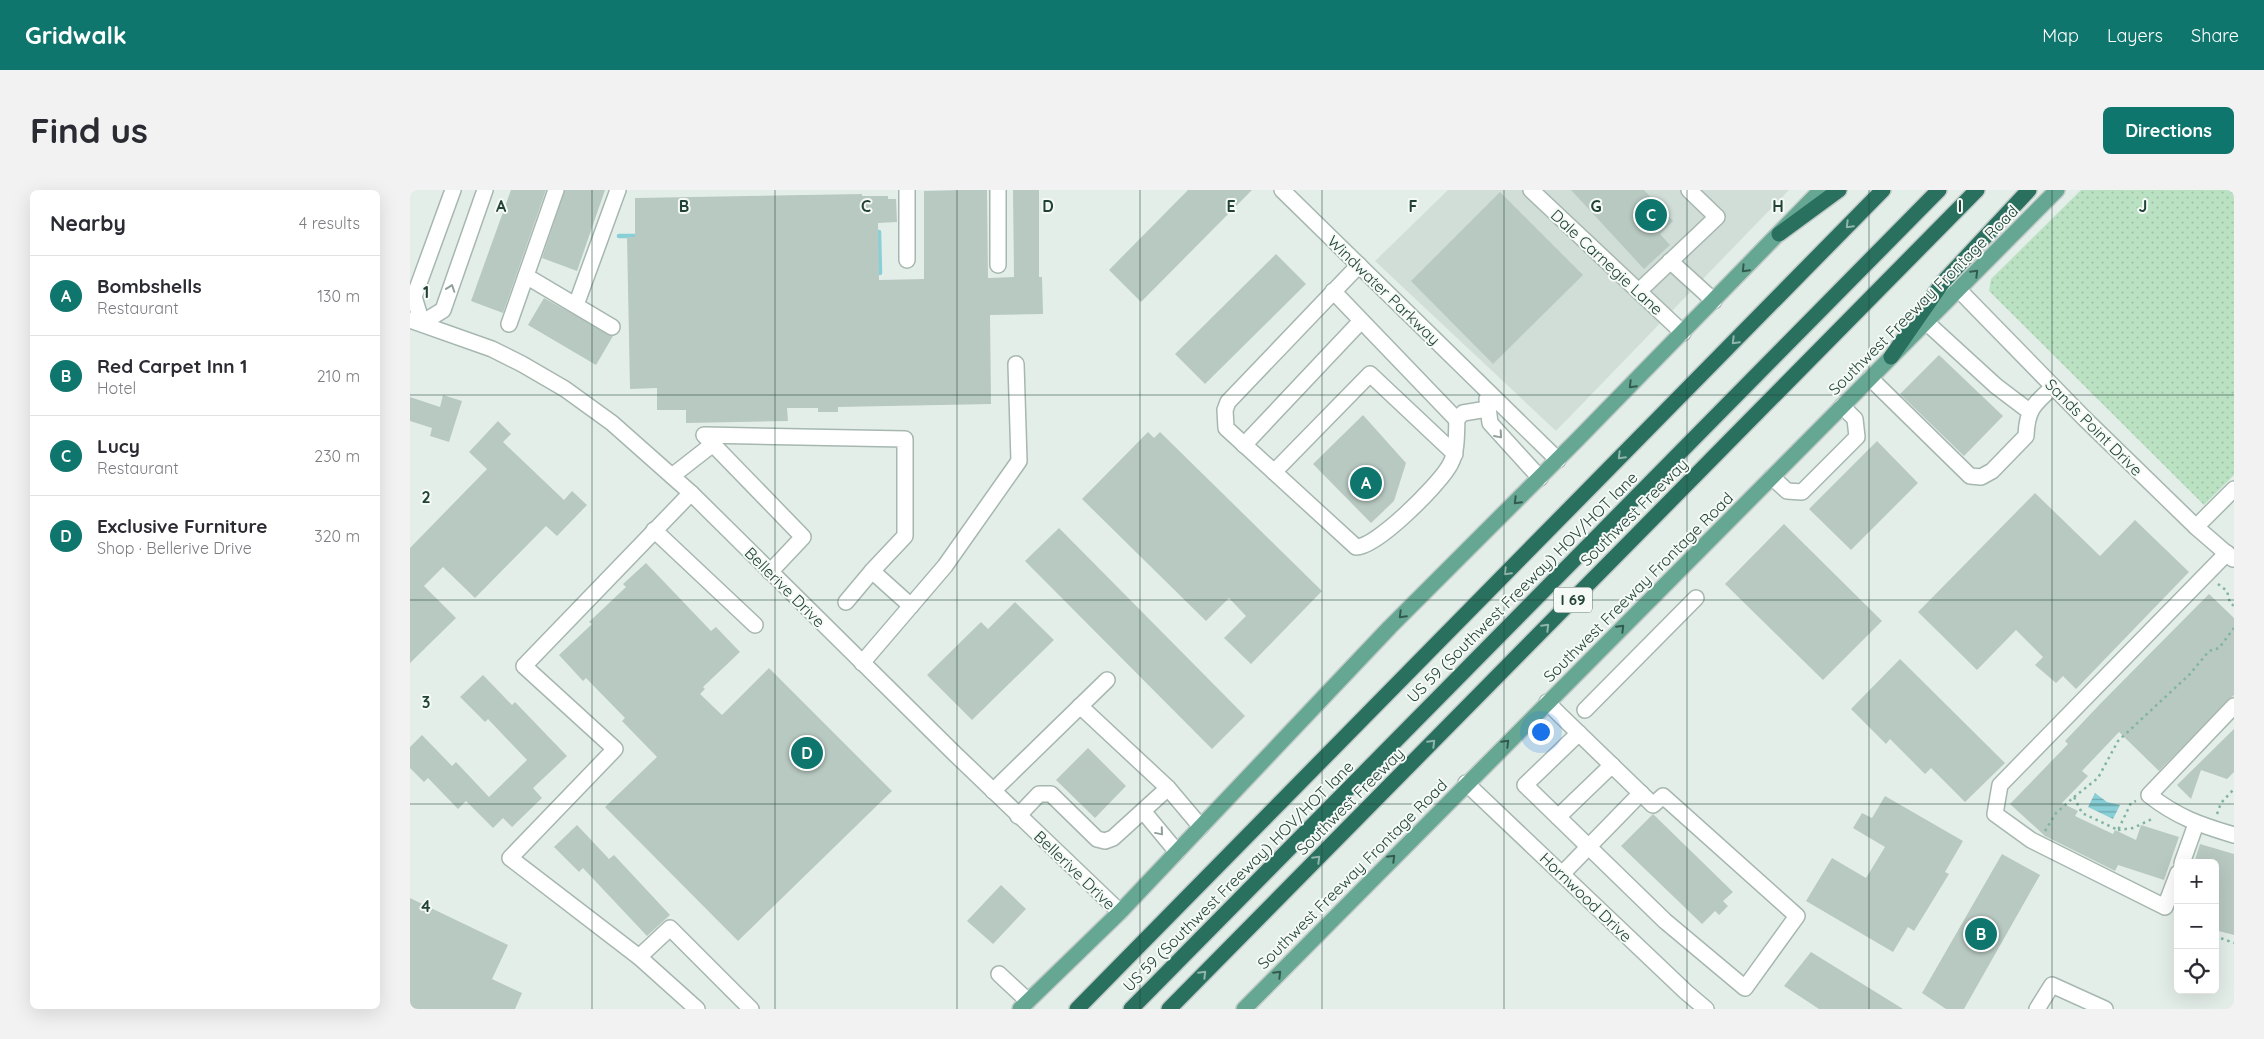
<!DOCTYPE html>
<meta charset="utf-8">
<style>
:root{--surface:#fff;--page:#f2f2f3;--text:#2b2b33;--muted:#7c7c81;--line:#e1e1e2;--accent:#0f766e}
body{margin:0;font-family:Quicksand,sans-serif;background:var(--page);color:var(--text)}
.controls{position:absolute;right:15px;bottom:15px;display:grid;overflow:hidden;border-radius:8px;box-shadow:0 5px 20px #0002}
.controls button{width:45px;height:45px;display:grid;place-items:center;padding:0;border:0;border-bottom:1px solid var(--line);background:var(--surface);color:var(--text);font:25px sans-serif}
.you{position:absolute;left:1130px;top:541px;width:18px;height:18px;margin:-12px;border:4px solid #fff;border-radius:50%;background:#1a73e8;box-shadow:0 0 0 8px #1a73e833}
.badge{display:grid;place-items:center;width:32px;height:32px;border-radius:50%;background:var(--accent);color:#fff;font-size:16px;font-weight:700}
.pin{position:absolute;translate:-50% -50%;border:2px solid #fff;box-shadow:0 1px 5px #0006}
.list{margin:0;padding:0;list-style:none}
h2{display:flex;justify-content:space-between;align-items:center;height:65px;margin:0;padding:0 20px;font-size:21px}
h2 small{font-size:16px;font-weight:400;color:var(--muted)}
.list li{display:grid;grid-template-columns:32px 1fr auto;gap:15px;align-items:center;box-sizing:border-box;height:80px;padding:0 20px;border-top:1px solid var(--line)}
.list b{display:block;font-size:19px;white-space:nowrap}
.list p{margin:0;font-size:16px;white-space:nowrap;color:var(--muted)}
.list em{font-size:16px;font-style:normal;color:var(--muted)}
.icon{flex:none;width:28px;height:28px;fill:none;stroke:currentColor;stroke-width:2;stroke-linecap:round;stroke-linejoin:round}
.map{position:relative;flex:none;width:1824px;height:819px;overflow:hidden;border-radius:8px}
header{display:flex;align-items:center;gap:30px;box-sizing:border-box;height:70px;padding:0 25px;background:var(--accent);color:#fff}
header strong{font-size:24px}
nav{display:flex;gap:28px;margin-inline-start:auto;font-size:18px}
.intro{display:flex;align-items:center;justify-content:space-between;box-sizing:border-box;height:120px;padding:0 30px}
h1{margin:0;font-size:35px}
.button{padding:12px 22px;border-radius:8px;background:var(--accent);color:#fff;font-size:18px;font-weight:700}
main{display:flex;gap:30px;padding:0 30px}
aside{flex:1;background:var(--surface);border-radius:8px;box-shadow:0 5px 20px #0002}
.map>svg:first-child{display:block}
.built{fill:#d1ded8}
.grass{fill:url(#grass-dots)}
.water{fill:url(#water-rules)}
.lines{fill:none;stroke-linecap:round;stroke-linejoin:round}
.stream{stroke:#88cfd7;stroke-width:4.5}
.building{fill:#b8c9c2}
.minor-casing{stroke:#a6b7b0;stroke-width:18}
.major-casing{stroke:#c1cac7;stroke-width:18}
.highway-casing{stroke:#c1cac7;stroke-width:18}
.path{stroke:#81b4a2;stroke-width:2.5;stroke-dasharray:2.5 4;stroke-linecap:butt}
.minor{stroke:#fff;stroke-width:15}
.major{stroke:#65a793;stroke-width:15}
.highway{stroke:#2a705f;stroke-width:15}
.oneway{stroke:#90b5ab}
.oneway2{stroke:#325b4e}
.oneway3{stroke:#90a09b}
.grid{fill:none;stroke:#214237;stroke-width:1;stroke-opacity:0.55}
.labels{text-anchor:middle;stroke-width:4;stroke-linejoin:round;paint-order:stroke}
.shield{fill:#f5faf7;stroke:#617971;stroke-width:1}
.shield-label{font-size:15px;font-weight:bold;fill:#214237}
.street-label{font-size:16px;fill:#214237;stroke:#f5faf7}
.grid-label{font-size:16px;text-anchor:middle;font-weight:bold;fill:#214237;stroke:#f5faf7;stroke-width:4;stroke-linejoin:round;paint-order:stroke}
</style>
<header>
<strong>Gridwalk</strong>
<nav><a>Map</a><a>Layers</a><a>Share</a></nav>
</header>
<div class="intro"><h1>Find us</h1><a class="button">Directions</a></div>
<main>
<aside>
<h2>Nearby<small>4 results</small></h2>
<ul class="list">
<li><span class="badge">A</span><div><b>Bombshells</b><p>Restaurant</p></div><em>130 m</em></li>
<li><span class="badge">B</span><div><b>Red Carpet Inn 1</b><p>Hotel</p></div><em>210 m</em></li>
<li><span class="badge">C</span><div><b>Lucy</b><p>Restaurant</p></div><em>230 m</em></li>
<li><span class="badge">D</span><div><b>Exclusive Furniture</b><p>Shop · Bellerive Drive</p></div><em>320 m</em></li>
</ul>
</aside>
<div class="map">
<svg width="1824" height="819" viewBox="0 0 1824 819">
<defs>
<pattern id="grass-dots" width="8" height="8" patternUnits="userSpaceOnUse" patternTransform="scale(1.25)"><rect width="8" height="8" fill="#bbe1c3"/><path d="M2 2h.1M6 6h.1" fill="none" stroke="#a0c2a8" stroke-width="1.8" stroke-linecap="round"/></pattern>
<pattern id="water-rules" width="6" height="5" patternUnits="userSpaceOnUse" patternTransform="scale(1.25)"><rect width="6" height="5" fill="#88cfd7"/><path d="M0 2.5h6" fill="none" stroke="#6faaaf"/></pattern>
</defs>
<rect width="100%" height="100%" fill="#e4eee9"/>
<path class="built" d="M1038,0H1379L1146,241L965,71Z"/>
<path class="grass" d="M1671,0H1824V285L1794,315L1579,101L1581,89Z"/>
<path class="water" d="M1685,603L1697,612L1710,615L1703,629L1678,617Z"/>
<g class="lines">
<g class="stream">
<path d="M463,42H469L470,83"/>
<path d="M209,46H230"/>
</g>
</g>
<g class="building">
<path d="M101,0H136L93,123L61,111Z"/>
<path d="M155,0H195L167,81L132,68Z"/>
<path d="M551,0H577L578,88L604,87L603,0H629V87H632L633,124L580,125L581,214L428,217V222H408V218H377L378,231L276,233V220H247V198L220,199L217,47H225V8L452,4V6H478V9H486L487,32L468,33L469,90L514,89V1Z"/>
<path d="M778,0H842L731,112L699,80Z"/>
<path d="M1161,0H1234L1263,31L1250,44L1260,55L1234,79Z"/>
<path d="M1090,2L1173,85L1083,174L1001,91Z"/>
<path d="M866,64L896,94L795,194L765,164Z"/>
<path d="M134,108L203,146L186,175L118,135Z"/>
<path d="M1529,165L1593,226L1554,266L1490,204Z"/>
<path d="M33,205L52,211L39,252L20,246L22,238L0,231V207L30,217Z"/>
<path d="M953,225L996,273L984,311L961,333L903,274Z"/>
<path d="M88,231L101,244L93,252L154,310L162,301L177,315L147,346L136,336L65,408L33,377L14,396L46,428L0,473V358L77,279L59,262Z"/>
<path d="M738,242L744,248L750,242L912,401L841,474L814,448L836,426L819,408L796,431L672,309Z"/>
<path d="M1467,251L1508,293L1441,360L1399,319Z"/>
<path d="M1625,303L1690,366L1725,330L1779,382L1666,499L1653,486L1646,493L1625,475L1633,467L1606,440L1567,480L1508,422Z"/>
<path d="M1374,334L1472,431L1413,490L1315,394Z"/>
<path d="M649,338L835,526L802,559L615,371Z"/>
<path d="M236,373L301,441L306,437L330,462L293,497L295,499L290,504L312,525L359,478L482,601L328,751L195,617L247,567L212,531L215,528L176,488L173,491L149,465L182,434L179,432L216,397L213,394Z"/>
<path d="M1799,404L1824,428V505L1749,581L1709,542L1672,581L1678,586L1652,613L1668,621L1665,626L1703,644L1705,640L1726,650L1731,635L1769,647L1754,690L1708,675L1705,681L1635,646L1600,614L1658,554L1655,551L1692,512Z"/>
<path d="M605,412L644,450L562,530L517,485L571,432L578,439Z"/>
<path d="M1490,469L1595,573L1555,612L1521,578L1515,584L1480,549L1476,554L1441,519Z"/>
<path d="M73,485L102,515L105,512L157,566L123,598L132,608L102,637L93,628L83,638L56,611L48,619L18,588L14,592L0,578V557L12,545L42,576L46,572L79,607L117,570L78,529L75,532L50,507Z"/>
<path d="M1824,539V582L1817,589L1791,580L1781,609L1767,595Z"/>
<path d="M678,558L716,596L685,628L646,590Z"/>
<path d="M1475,606L1553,651L1535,682L1539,684L1504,741L1498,737L1483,762L1396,711L1422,668L1456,688L1475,657L1443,638L1452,623L1462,628Z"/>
<path d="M1243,624L1323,702L1313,711L1318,716L1309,725L1305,721L1292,734L1211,656Z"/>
<path d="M167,635L199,669L204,665L260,725L237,746L173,678L169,682L144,657Z"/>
<path d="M1790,654L1824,664V745L1805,740V673H1784Z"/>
<path d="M1592,664L1630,685L1554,819H1536L1512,803Z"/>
<path d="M591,695L616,719L583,754L557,731Z"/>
<path d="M0,708L98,755L82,789L112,803L105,819H0Z"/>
<path d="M1401,762L1493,819H1409L1374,796Z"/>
</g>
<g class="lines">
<g class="minor-casing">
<g id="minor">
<path d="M497,0V70"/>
<path d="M588,0V75"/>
<path d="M872,0L1148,270"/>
<path d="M1121,0L1273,143"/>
<path d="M1260,71L1304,111"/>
<path d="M949,75L818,212L815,220L816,238L946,357C967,357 1026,297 1038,278C1048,264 1046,245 1047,229L1053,223L1077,219"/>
<path d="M116,86L202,137"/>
<path d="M1548,99L1674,228L1786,337L1823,369"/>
<path d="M923,101L1047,230"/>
<path d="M1229,101L1307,27L1279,0"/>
<path d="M166,115L208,0"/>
<path d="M0,130L82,159L112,174L155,199L202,233L281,303L545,564L710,722"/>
<path d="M1516,132L1586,196L1619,221"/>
<path d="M12,133L33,120L75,0"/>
<path d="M12,133L4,107L43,0"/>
<path d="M99,134L146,0"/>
<path d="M1460,188L1560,286L1571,287L1582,281L1616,246C1617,219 1624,214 1643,197"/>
<path d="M1077,209L1080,233L1130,288"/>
<path d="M834,255L951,131"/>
<path d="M864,282L960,184L1045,264"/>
<path d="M262,286L303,254"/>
<path d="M1362,287L1377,301L1392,302L1447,247L1445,229L1432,216"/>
<path d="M281,303L114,476L205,559L100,668L229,767L287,819"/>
<path d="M1786,337L1824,299"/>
<path d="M244,340L345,435"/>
<path d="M360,382L393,347L294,245L495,249V346L462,381"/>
<path d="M436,412L462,381L501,416"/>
<path d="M452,473L535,376L609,271L606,174"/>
<path d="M1137,512L1149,524L1243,615L1253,606L1387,726L1335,798L1255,731L1115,595L1169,543"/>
<path d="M670,516L758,598L791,637"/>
<path d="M1824,516L1739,605C1767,627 1790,635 1824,645"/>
<path d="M1175,520L1286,408"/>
<path d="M1056,593L1276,802L1296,819"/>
<path d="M583,601L697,490"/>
<path d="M733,621L767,662"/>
<path d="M608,626L629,604H641L687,649L695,651L703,648L758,598"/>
<path d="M1148,627L1202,575"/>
<path d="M1772,673L1786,634"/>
<path d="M1768,683L1755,717L1621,650L1585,624L1590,595L1817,363"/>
<path d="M1152,684L1231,603"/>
<path d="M229,767L260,738L341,819"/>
<path d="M589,784L618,811"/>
<path d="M1627,819L1642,795L1695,819"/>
</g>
</g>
<g class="major-casing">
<g id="major">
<path d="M610,819L710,722L980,437L1167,250L1411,0"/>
<path d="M834,819L1647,0"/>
</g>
</g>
<g class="highway-casing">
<g id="highway">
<path d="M1369,44L1429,0"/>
<path d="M1481,167L1533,92L1619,0"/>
<path d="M667,819L1473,0"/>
<path d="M721,819L1529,0"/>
<path d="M759,819L1567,0"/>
</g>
</g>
<g class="path">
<path d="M1808,394L1817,401L1820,413L1824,416"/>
<path d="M1664,607L1688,588L1708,551L1780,484L1799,461L1809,458L1824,438"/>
<path d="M1807,624L1811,613L1824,599"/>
<path d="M1708,640L1723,638L1744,628"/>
<path d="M1635,641L1646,623L1664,607L1672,623L1708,640L1721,613L1726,611"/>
<path d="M1805,746L1824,753"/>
</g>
<use href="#minor" class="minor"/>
<use href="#major" class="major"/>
<use href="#highway" class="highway"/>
</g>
<defs><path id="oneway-chevron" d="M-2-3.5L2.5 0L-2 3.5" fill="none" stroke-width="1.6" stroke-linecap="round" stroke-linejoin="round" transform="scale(1.25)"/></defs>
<g class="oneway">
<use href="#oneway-chevron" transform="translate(1439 35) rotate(135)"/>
<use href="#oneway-chevron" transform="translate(1325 151) rotate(135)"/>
<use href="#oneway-chevron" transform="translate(1211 266) rotate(135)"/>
<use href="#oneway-chevron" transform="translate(1097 382) rotate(135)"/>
<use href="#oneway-chevron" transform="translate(1136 437) rotate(-45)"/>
<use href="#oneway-chevron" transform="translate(1022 553) rotate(-45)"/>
<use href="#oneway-chevron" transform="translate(907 669) rotate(-45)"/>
<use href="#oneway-chevron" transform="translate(793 784) rotate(-45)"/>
</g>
<g class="oneway2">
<use href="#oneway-chevron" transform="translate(1335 79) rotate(134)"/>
<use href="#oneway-chevron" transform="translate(1565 83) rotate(-45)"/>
<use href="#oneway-chevron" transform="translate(1222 195) rotate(135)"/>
<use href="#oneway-chevron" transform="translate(1107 311) rotate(135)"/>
<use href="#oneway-chevron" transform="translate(992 425) rotate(135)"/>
<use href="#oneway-chevron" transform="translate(1211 438) rotate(-45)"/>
<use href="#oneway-chevron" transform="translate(1096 553) rotate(-45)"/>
<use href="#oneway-chevron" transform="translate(982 668) rotate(-45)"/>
<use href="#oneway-chevron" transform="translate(868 784) rotate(-45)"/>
</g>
<g class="oneway3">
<use href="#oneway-chevron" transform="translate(41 98) rotate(-71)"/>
<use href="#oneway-chevron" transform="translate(1089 245) rotate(49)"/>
<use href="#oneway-chevron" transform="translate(750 642) rotate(50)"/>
</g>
<path class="grid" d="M182,0V819M365,0V819M547,0V819M730,0V819M912,0V819M1094,0V819M1277,0V819M1459,0V819M1642,0V819M0,205H1824M0,410H1824M0,614H1824"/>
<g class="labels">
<rect class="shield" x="1144" y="397.5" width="38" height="25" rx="4"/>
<g class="shield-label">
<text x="1163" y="415">I 69</text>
</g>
<g class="street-label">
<text transform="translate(1197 72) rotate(43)" y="6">Dale Carnegie Lane</text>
<text transform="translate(974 100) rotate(44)" y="6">Windwater Parkway</text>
<text transform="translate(1513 110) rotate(-45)" y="6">Southwest Freeway Frontage Road</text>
<text transform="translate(1684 237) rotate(45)" y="6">Sands Point Drive</text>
<text transform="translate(1224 322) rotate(-45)" y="6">Southwest Freeway</text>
<text transform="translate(375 397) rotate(45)" y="6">Bellerive Drive</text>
<text transform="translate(1112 397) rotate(-45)" y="6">US 59 (Southwest Freeway) HOV/HOT lane</text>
<text transform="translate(1228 397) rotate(-45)" y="6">Southwest Freeway Frontage Road</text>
<text transform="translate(940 611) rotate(-45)" y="6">Southwest Freeway</text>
<text transform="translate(665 680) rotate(44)" y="6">Bellerive Drive</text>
<text transform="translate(942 684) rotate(-45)" y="6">Southwest Freeway Frontage Road</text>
<text transform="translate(828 686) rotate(-45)" y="6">US 59 (Southwest Freeway) HOV/HOT lane</text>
<text transform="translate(1176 707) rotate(44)" y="6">Hornwood Drive</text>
</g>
</g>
<g class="grid-label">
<text x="91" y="22">A</text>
<text x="274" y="22">B</text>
<text x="456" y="22">C</text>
<text x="638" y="22">D</text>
<text x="821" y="22">E</text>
<text x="1003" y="22">F</text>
<text x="1186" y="22">G</text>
<text x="1368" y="22">H</text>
<text x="1550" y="22">I</text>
<text x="1733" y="22">J</text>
<text x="16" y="108">1</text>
<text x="16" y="313">2</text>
<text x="16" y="518">3</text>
<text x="16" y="722">4</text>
</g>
</svg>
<div class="controls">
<button>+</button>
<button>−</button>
<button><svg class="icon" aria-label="locate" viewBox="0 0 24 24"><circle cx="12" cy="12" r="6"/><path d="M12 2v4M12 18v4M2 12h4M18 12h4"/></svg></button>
</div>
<div class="you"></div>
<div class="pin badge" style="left:956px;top:293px">A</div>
<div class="pin badge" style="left:1571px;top:744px">B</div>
<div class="pin badge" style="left:1241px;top:25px">C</div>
<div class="pin badge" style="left:397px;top:563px">D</div>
</div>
</main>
